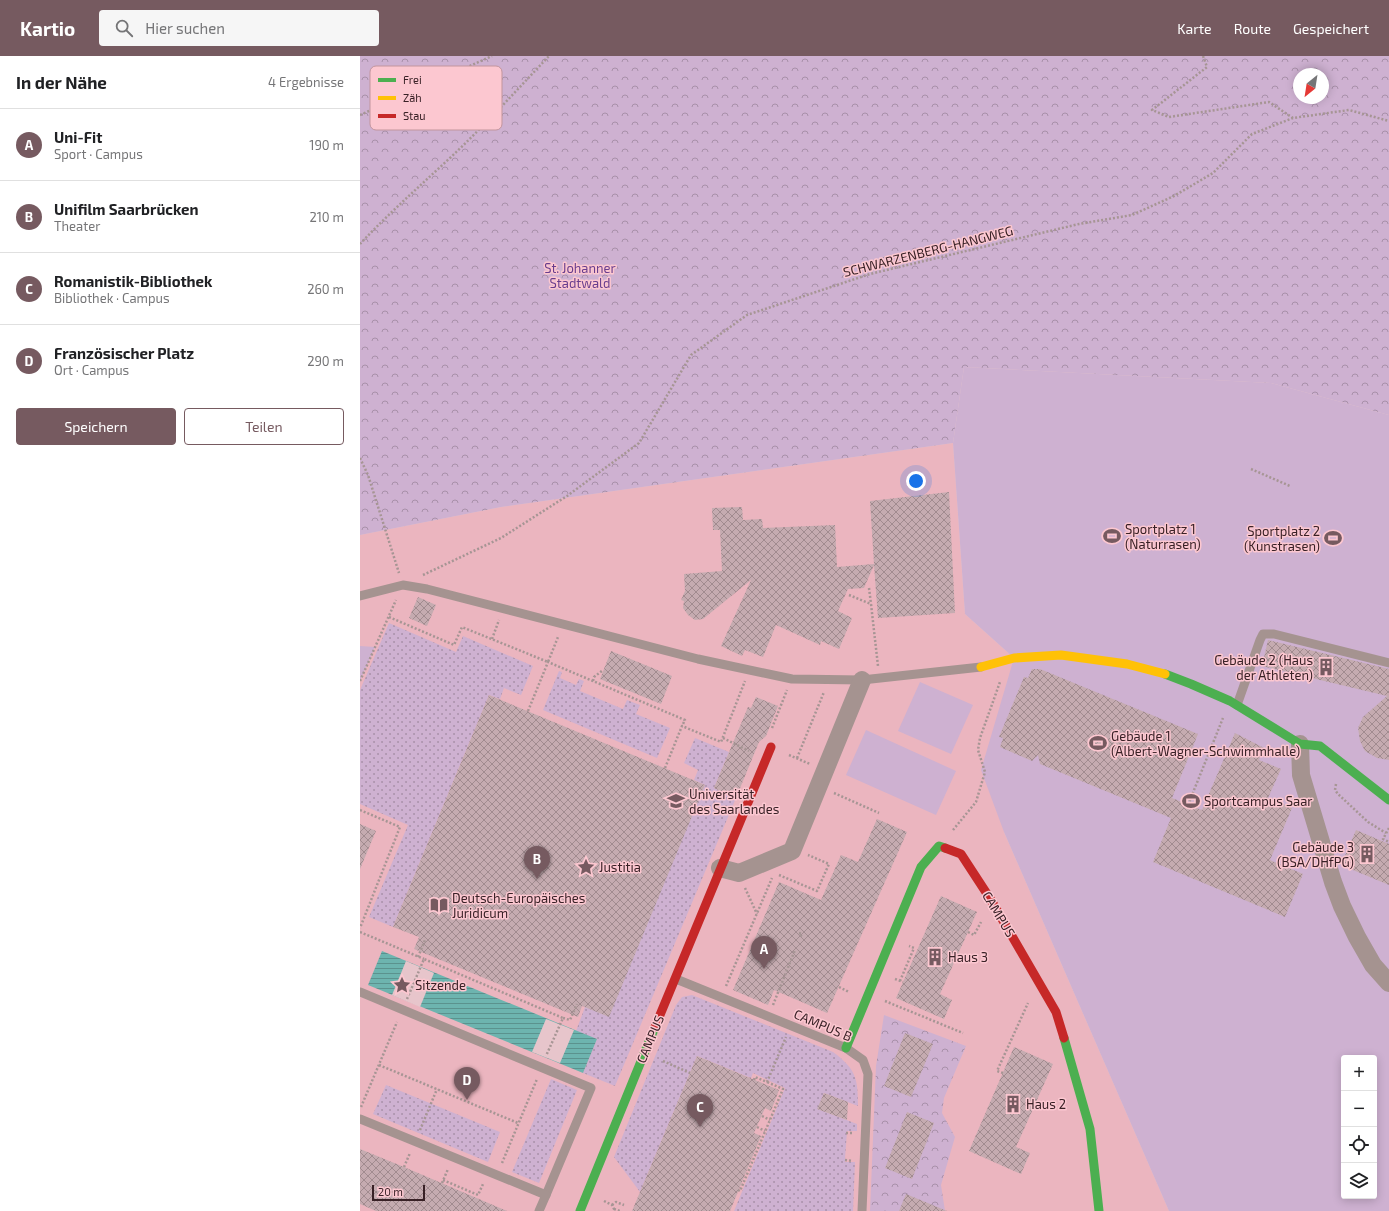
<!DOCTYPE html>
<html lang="de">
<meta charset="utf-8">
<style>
:root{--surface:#fff;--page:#f6f6f6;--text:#202124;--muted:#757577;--line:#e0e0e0;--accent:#765a60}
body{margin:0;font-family:"Exo 2",sans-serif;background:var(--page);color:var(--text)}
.controls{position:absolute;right:12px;bottom:12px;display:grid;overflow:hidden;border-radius:4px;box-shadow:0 2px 10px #0003}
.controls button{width:36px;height:36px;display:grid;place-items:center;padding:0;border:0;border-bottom:1px solid var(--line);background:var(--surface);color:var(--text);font:20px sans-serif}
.compass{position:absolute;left:933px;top:12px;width:36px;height:36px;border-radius:50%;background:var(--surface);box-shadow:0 2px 10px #0003;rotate:210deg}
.scale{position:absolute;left:12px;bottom:10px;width:53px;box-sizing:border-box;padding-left:4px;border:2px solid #392126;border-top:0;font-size:11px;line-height:14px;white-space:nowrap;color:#392126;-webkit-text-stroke:3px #fcc7d0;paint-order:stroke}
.you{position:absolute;left:556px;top:425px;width:14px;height:14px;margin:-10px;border:3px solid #fff;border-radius:50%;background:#1a73e8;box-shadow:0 0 0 6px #1a73e833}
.badge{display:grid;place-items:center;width:26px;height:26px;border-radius:50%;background:var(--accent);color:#fff;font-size:13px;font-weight:700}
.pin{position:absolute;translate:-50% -33px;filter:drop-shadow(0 1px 2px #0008)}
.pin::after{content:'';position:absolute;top:21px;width:14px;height:12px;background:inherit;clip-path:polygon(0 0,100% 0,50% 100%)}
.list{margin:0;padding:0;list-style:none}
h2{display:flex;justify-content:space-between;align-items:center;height:52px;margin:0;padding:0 16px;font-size:17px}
h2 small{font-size:13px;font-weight:400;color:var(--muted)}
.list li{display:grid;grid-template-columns:26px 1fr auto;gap:12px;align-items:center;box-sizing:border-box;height:72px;padding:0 16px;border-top:1px solid var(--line)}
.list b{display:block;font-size:15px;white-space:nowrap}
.list p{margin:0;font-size:13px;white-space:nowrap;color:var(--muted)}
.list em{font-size:13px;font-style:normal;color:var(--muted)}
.actions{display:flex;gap:8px;padding:12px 16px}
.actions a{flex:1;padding:9px 0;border:1px solid var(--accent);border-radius:4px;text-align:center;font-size:14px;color:var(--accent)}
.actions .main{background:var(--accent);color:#fff}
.icon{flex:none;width:22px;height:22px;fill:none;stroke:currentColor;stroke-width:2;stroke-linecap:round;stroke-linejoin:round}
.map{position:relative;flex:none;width:1029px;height:1155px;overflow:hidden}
header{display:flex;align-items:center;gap:24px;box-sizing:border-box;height:56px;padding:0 20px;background:var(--accent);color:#fff}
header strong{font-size:19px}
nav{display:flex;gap:22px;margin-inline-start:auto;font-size:14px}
.search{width:280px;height:36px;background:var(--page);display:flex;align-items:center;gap:10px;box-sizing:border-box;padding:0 14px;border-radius:4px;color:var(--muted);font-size:15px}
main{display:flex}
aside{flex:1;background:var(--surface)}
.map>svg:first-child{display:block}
.built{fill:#ebb5bf}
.grass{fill:url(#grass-dots)}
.forest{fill:url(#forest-crowns);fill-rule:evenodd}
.garden{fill:#ceb1d1;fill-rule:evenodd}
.water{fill:url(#water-rules)}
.pier{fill:#e7c5cb}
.building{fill:url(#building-cross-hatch)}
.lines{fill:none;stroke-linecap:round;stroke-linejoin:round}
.path{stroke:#a69594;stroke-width:2.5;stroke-dasharray:2 2;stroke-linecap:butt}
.lane{stroke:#a59390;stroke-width:9}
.street{stroke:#a59390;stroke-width:18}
.fast{stroke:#4caf50;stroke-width:9}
.slow{stroke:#ffc107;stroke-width:9}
.jam{stroke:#c62828;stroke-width:9}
.labels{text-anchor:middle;stroke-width:3;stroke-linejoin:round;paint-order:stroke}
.street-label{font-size:13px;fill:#392126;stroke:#fcc7d0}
.park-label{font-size:13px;fill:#683d8d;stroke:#fcc7d0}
.poi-label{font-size:13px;fill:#392126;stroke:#fcc7d0;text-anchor:start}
.key{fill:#fcc7d0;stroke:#c2959d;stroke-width:1}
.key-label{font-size:11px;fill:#392126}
</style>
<header>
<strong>Kartio</strong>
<div class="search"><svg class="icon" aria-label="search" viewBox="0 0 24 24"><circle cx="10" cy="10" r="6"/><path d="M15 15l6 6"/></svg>Hier suchen</div>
<nav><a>Karte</a><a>Route</a><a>Gespeichert</a></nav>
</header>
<main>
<aside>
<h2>In der Nähe<small>4 Ergebnisse</small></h2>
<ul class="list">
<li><span class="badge">A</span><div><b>Uni-Fit</b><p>Sport · Campus</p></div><em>190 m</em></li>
<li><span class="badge">B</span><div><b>Unifilm Saarbrücken</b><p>Theater</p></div><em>210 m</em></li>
<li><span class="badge">C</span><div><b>Romanistik-Bibliothek</b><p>Bibliothek · Campus</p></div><em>260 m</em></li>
<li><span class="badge">D</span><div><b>Französischer Platz</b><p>Ort · Campus</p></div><em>290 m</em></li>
</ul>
<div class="actions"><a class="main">Speichern</a><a>Teilen</a></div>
</aside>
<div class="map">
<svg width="1029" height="1155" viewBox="0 0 1029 1155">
<defs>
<pattern id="grass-dots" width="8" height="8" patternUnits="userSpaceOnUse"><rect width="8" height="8" fill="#ceb1d1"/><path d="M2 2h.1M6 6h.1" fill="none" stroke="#a890a9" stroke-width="1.8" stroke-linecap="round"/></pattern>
<pattern id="forest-crowns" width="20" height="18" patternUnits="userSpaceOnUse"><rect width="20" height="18" fill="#ceb1d1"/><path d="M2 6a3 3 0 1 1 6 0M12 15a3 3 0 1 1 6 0" fill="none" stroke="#a890a9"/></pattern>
<pattern id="water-rules" width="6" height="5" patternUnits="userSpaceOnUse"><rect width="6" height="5" fill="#6db4af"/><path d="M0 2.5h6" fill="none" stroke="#5b928e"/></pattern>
<pattern id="building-cross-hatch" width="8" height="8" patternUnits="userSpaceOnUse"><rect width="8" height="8" fill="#c5abb0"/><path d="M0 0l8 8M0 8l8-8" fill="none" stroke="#a18b8f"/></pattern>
</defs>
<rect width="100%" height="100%" fill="#e7c5cb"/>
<path class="built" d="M593,387L605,558L654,602L644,776L809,1155H0V479L141,451Z"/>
<g class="grass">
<path d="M29,567L96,596L103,580L173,610L161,639L144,632L140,643L129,639L33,871L9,861L48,769L0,748V634Z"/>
<path d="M199,615L202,616L200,622L216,629L219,623L224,625L220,635L263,653L267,644L280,649L276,658L310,672L297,702L183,654Z"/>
<path d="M335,682L369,696L354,732L376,742L255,1030L223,1017L237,983L216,975L225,951L345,729L334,724L338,714L324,707Z"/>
<path d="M332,939L473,996C496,1013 498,1022 498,1050L464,1037L458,1053L497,1068V1075H487L485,1103V1106H495L493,1155H374L425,1032L393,1017L391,1022L337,1000L280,1136L254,1101L316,949L322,941Z"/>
<path d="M191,1023L217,1034L179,1127L152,1116Z"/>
<path d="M26,1029L140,1076L128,1106L13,1058Z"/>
</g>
<g class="forest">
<path d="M0,0H1029V359L911,327L604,311L593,387L141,451L0,479ZM939,18H963V42H939Z"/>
<path d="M524,959L606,990L584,1042L582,1057L595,1081L581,1129L585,1155H510L516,1010Z"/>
</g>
<g class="garden">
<path d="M604,311L911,327L1029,359V1155H809L644,776L621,714L654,602L605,558L593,387ZM984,1002H1014V1140H984Z"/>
<path d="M0,590L15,591L0,625Z"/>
<path d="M560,626L613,649L591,698L538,675Z"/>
<path d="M506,674L596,715L576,759L486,719Z"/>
</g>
<path class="water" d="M22,895L237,983L223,1017L8,929Z"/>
<g class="pier">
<path d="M46,905L74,917L60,951L32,939Z"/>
<path d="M186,963L214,974L200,1007L172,996Z"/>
</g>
<g class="building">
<path d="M589,436L595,557L518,562L514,509L504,532L488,533L478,555L492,562L479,593L461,585L460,589L416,569L403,601L385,594L382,600L361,590L391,524L343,563L335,564L328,559L323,552L324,545L321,544L325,535L324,518L362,515L360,474H353L352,452L382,451L383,464L402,463L403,472L475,469L477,511L514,508L510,445Z"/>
<path d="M58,541L76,549L67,570L49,562Z"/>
<path d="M908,584L1029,613V704L1017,702L1005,695L1000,685L998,672L1003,661L1027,640L902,610Z"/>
<path d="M251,595L312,620L301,648L240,623Z"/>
<path d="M672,613H680L838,678L812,742L842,754L875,677L904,692L899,704L921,713L908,742L932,752L910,804L943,818L925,861L793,806L811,762L680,708L678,699L672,705L640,691L643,682L639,681L664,621L668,622Z"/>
<path d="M129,639L345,729L249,961L222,950L218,961L54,893L59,881L33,871Z"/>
<path d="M396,641L418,650L406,680L399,686L376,742L354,732L388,651L391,652Z"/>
<path d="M517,763L547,776L467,957L414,934L408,949L373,934L419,826L461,844L481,799L498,806Z"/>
<path d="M0,768L16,775L0,813Z"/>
<path d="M996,774L1029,788V829L981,809Z"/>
<path d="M581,840L617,856L580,938L592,944L584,963L536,942Z"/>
<path d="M545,977L573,988L551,1041L524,1030Z"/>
<path d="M654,991L693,1008L656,1091L670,1097L661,1118L609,1095Z"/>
<path d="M337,1000L419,1034L411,1055L405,1052L394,1077L401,1080L370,1155H272Z"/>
<path d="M464,1037L488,1046L487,1064L457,1053Z"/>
<path d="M547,1056L574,1067L552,1123L525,1112Z"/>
<path d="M0,1093L44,1111L147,1155H16L0,1148Z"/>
<path d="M546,1138L587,1155H539Z"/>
</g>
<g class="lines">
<g class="path">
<path d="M843,0L847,11L792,54L809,61L909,46L933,62"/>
<path d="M0,59L132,0"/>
<path d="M0,188C29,157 60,130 91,101C125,69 157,34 189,0"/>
<path d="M0,402L8,419L39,517"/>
<path d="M891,413L930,430"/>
<path d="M63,519L141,482L207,440L279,387L331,299L387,259L510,218L719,168L772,159L814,140L853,117L892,78L933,62L989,54L1029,65"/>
<path d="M509,532L511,548"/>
<path d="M489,539L511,548L518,610"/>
<path d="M29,561L94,589L102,571L188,606L198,581"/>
<path d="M132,583L139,564"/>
<path d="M0,625L36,544"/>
<path d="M233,625L234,621L243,614"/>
<path d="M168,655L188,606L325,664L322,670"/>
<path d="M412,672L427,634"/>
<path d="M363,682L389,695"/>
<path d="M429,699L450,708"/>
<path d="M437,702L464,636"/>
<path d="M305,712L322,670L361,686L385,625"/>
<path d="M976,728L975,734L978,738L1008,766L1026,777"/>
<path d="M474,737L519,757"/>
<path d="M828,749L863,662"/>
<path d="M0,754L40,771L0,872"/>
<path d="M1029,772L1023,783L1029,786"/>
<path d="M593,774L616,746L625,716L618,694L620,682L640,626"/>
<path d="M419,819L457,835L469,808L448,799"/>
<path d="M385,832L397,858"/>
<path d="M0,876L64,903"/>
<path d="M608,876L614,879L621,866"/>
<path d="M439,877L442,878L440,881"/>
<path d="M58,901L65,884"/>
<path d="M535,923L543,926"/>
<path d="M540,925L554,892L549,890"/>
<path d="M366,930L412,822"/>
<path d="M479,931L489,936"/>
<path d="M47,943L64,903L203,962L186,1000"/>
<path d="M525,945L603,977"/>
<path d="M413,949L435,894"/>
<path d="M203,962L210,964L217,948"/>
<path d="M303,1005L330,1017"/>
<path d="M19,1009L158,1067"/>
<path d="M643,1017L637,1015L668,947"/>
<path d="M394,1024L395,1021L407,1026L426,981"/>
<path d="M1,1051L37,966"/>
<path d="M402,1060L410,1064"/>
<path d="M397,1071L405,1075"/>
<path d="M60,1074L77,1033"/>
<path d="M486,1077H494"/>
<path d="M485,1104L492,1105"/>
<path d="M142,1107L177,1023"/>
<path d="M44,1111L50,1097"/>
<path d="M83,1124L118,1139L123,1128"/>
<path d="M82,1127L88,1113"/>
<path d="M378,1134L380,1135L423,1033L407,1026"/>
<path d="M244,1145L252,1149L255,1155"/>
<path d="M252,1149L256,1146L264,1149"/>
<path d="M254,1153L260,1155"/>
</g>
<g class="lane">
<path d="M0,540L43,529L67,533L338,603L432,623L502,624L621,611"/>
<path d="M877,649L900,584L903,578H914L1029,607"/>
<path d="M316,923L486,992L503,1004L508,1018L502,1155"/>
<path d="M0,936L231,1032L186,1139"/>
<path d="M0,1063L186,1139L179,1155"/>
</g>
<g class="street">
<path d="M940,688L941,719L973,826L982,850L997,881L1013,909L1029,927"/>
<path d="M360,812L379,817L432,795L502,624"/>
</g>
<g class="fast">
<path d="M805,618L831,628L870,645L940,688L960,690L1029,744"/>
<path d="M704,982L730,1073L739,1155"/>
<path d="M486,992L561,811L579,790L585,792"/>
<path d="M220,1155L295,971"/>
</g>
<path class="slow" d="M621,611L654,602L701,599L767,608L805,618"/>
<g class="jam">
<path d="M585,792L601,798L631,844L696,956L704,982"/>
<path d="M295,971L411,691"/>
</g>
</g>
<defs>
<g id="stadium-bare" transform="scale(1.38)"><path d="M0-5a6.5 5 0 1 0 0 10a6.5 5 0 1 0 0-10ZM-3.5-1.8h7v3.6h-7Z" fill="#765a60" stroke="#fcc7d0" stroke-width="2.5" paint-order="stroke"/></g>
<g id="building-bare" transform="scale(1.38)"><path d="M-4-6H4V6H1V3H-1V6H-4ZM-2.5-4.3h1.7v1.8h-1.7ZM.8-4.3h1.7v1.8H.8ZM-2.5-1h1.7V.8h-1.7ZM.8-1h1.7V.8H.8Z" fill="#765a60" stroke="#fcc7d0" stroke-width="2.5" paint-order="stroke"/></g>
<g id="university-bare" transform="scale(1.38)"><path d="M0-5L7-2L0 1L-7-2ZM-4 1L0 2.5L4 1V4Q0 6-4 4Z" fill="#765a60" stroke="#fcc7d0" stroke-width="2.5" paint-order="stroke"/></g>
<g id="sight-bare" transform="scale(1.38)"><path d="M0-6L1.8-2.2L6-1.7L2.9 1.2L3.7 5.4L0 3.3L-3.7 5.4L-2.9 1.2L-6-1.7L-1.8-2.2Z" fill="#765a60" stroke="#fcc7d0" stroke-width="2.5" paint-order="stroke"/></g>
<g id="library-bare" transform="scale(1.38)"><path d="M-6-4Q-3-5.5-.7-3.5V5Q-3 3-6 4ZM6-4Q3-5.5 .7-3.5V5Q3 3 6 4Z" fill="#765a60" stroke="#fcc7d0" stroke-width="2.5" paint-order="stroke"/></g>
</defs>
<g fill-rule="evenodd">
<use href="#stadium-bare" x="752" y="480"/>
<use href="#stadium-bare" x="973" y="482"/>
<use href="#building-bare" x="966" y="611"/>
<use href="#stadium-bare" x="738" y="687"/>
<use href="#university-bare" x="316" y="745"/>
<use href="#stadium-bare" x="831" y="745"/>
<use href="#building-bare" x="1007" y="798"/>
<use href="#sight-bare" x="226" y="811"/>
<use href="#library-bare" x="79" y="849"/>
<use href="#building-bare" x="575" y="901"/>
<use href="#sight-bare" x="42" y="929"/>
<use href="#building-bare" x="653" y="1048"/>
</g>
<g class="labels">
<g class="street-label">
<text transform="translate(568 195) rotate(-14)" y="5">SCHWARZENBERG-HANGWEG</text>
<text transform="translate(639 858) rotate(59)" y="5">CAMPUS</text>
<text transform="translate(463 969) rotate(23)" y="5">CAMPUS B</text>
<text transform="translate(290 983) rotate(-67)" y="5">CAMPUS</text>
</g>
<g class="park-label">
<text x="220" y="217">St. Johanner<tspan x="220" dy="15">Stadtwald</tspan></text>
</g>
<g class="poi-label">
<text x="765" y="478">Sportplatz 1<tspan x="765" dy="15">(Naturrasen)</tspan></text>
<text x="960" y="480" text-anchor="end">Sportplatz 2<tspan x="960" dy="15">(Kunstrasen)</tspan></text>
<text x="953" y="609" text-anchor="end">Gebäude 2 (Haus<tspan x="953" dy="15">der Athleten)</tspan></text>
<text x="751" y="685">Gebäude 1<tspan x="751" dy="15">(Albert-Wagner-Schwimmhalle)</tspan></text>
<text x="329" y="743">Universität<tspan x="329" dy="15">des Saarlandes</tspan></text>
<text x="844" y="750">Sportcampus Saar</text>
<text x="994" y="796" text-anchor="end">Gebäude 3<tspan x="994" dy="15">(BSA/DHfPG)</tspan></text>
<text x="239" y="816">Justitia</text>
<text x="92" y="847">Deutsch-Europäisches<tspan x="92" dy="15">Juridicum</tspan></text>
<text x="588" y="906">Haus 3</text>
<text x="55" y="934">Sitzende</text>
<text x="666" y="1053">Haus 2</text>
</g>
</g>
<rect x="10" y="10" width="132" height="64" rx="6" class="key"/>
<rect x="18" y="22" width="18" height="4" fill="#4caf50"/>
<rect x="18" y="40" width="18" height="4" fill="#ffc107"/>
<rect x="18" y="58" width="18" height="4" fill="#c62828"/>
<g class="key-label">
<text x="43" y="28">Frei</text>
<text x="43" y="46">Zäh</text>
<text x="43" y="64">Stau</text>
</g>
</svg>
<div class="controls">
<button>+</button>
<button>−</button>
<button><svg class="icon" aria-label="locate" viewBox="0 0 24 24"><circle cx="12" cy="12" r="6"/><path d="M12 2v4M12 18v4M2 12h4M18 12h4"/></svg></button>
<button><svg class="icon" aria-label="layers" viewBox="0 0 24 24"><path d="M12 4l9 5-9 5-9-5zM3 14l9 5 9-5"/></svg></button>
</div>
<svg class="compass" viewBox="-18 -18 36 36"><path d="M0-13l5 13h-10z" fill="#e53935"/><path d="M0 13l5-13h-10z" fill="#757577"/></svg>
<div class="scale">20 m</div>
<div class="you"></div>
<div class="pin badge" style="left:404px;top:913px">A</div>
<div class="pin badge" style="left:177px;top:823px">B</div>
<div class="pin badge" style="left:340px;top:1071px">C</div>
<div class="pin badge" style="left:107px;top:1044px">D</div>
</div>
</main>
